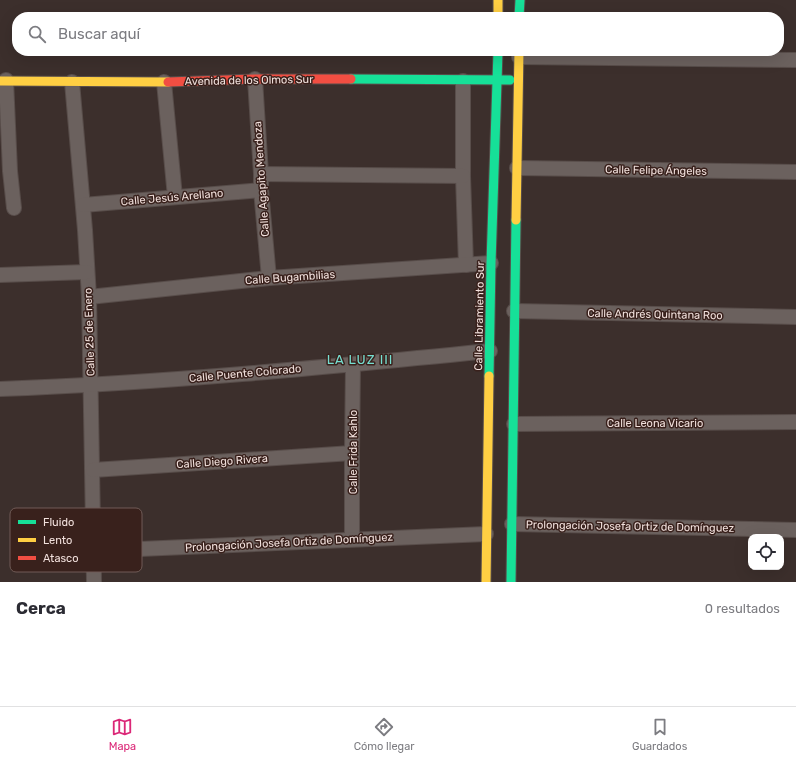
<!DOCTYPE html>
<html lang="es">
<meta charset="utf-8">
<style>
:root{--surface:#fff;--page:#f2f2f3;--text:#2b2b33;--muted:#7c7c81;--line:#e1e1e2;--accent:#db2777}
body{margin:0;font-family:Rubik,sans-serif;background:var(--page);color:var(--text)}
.controls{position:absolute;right:12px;bottom:12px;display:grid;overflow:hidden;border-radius:8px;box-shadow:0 4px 16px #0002}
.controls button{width:36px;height:36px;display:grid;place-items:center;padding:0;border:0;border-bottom:1px solid var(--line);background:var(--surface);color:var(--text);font:20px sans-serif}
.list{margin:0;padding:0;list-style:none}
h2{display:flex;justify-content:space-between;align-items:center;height:52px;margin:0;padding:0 16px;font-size:17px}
h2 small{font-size:13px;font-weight:400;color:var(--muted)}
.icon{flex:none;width:22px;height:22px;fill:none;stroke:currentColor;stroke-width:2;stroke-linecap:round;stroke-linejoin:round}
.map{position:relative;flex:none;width:796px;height:582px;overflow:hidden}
.search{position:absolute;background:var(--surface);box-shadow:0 4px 16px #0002;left:12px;right:12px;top:12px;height:44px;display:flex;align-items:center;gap:10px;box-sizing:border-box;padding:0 14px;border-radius:16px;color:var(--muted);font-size:15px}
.sheet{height:124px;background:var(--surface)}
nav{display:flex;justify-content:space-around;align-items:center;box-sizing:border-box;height:56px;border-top:1px solid var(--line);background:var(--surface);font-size:11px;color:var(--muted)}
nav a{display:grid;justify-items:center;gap:2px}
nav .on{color:var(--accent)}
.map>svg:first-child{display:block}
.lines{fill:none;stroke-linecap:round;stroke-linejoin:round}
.street-casing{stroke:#584d4a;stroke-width:16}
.fast-casing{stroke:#584d4a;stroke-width:11}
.slow-casing{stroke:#584d4a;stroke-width:11}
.jam-casing{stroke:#584d4a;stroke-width:11}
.street{stroke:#6b615e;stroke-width:14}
.fast{stroke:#16e098;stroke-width:9}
.slow{stroke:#ffcf43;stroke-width:9}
.jam{stroke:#f24e42;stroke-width:9}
.labels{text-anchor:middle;stroke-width:3;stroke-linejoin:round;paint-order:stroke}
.street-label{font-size:11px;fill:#f2e1dd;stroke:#39211c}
.quarter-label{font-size:13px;letter-spacing:1px;fill:#76dfd1;stroke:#39211c}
.key{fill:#39211c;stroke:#705b56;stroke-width:1}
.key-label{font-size:11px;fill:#f2e1dd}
</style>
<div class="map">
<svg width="796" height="582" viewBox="0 0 796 582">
<rect width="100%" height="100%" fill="#3c2f2c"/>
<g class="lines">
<g class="street-casing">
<g id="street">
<path d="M519,57L796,60"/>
<path d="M255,79L261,174V190L269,278"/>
<path d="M6,80L10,171L14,208"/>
<path d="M463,81V176L466,265"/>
<path d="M72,82L85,230L89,297L94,582"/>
<path d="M164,82L175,197"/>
<path d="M517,168L796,172"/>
<path d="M261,174L463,176"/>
<path d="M83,205L261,190"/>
<path d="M0,275L87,272"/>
<path d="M89,297L269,278L491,263"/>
<path d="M514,311L796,317"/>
<path d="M0,389C164,383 327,367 490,351"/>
<path d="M514,424L796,422"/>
<path d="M93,470L352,453"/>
<path d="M512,524L796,530"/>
<path d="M352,539V453L353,364"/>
<path d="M93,551L486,534"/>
</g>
</g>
<g class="fast-casing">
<g id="fast">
<path d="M519,17L520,0"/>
<path d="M351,79L510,80"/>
<path d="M489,376L491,263L498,51"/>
<path d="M511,582L516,220"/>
</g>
</g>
<g class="slow-casing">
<g id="slow">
<path d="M498,0V17"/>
<path d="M0,81L168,82"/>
<path d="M516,220L519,51"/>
<path d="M486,582L489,376"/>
</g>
</g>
<g class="jam-casing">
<path id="jam" d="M168,82L255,79H351"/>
</g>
<use href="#street" class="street"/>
<use href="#fast" class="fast"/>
<use href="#slow" class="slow"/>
<use href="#jam" class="jam"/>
</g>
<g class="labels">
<g class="street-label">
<text transform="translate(249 80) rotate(-1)" y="4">Avenida de los Olmos Sur</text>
<text transform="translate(656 170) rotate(1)" y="4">Calle Felipe Ángeles</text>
<text transform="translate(261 179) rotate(-94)" y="4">Calle Agapito Mendoza</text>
<text transform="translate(172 197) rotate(-5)" y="4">Calle Jesús Arellano</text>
<text transform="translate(290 277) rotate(-4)" y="4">Calle Bugambilias</text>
<text transform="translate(655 314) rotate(1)" y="4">Calle Andrés Quintana Roo</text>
<text transform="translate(479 316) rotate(-89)" y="4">Calle Libramiento Sur</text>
<text transform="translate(89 332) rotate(-92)" y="4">Calle 25 de Enero</text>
<text transform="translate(245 373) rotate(-5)" y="4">Calle Puente Colorado</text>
<text x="655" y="427">Calle Leona Vicario</text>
<text transform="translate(353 452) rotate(-90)" y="4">Calle Frida Kahlo</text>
<text transform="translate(222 461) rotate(-4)" y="4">Calle Diego Rivera</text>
<text transform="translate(630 526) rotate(1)" y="4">Prolongación Josefa Ortiz de Domínguez</text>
<text transform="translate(289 542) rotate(-3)" y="4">Prolongación Josefa Ortiz de Domínguez</text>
</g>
<g class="quarter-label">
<text x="360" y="364">LA LUZ III</text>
</g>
</g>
<rect x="10" y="508" width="132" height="64" rx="6" class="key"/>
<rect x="18" y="520" width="18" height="4" fill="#16e098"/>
<rect x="18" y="538" width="18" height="4" fill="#ffcf43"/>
<rect x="18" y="556" width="18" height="4" fill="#f24e42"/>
<g class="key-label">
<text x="43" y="526">Fluido</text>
<text x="43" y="544">Lento</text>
<text x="43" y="562">Atasco</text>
</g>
</svg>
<div class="controls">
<button><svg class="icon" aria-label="locate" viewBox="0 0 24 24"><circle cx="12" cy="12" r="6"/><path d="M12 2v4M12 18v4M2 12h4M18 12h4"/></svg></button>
</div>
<div class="search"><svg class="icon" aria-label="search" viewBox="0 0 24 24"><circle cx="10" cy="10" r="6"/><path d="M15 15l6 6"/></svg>Buscar aquí</div>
</div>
<section class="sheet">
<h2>Cerca<small>0 resultados</small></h2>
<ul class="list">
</ul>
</section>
<nav>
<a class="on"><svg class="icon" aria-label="map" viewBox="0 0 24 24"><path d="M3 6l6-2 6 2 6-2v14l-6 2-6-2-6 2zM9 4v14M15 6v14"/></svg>Mapa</a>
<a><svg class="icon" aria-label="directions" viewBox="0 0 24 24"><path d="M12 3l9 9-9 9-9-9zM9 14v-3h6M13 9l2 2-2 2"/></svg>Cómo llegar</a>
<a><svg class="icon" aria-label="saved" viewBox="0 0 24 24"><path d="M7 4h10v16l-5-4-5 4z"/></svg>Guardados</a>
</nav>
